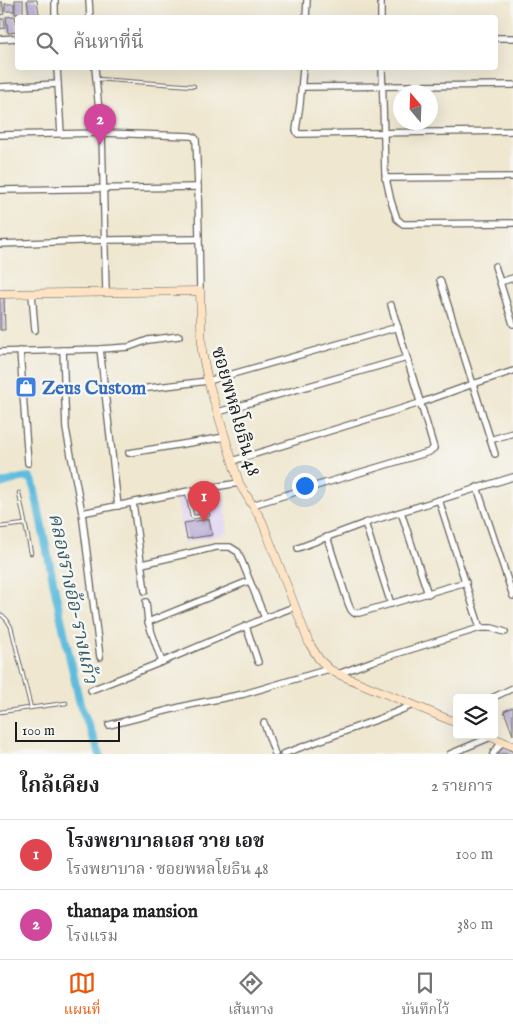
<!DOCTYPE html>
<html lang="th">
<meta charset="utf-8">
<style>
:root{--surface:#fff;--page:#f6f6f6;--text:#202124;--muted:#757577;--line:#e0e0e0;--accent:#ea580c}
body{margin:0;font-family:"IM FELL English","Noto Serif Thai",serif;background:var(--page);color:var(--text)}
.controls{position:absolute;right:15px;bottom:15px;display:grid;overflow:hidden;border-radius:5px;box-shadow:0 5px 20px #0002}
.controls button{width:45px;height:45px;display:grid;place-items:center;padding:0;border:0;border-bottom:1px solid var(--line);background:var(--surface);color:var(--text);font:25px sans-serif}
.compass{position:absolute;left:393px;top:85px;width:45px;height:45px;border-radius:50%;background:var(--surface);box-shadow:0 5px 20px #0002;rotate:341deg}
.scale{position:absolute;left:15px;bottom:12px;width:105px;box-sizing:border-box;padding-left:5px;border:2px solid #1c1c1c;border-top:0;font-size:14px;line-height:18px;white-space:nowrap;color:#1c1c1c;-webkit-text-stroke:4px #f6f6f2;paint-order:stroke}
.you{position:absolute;left:304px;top:485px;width:18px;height:18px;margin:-12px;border:4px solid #fff;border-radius:50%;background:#1a73e8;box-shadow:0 0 0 8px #1a73e833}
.badge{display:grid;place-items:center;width:32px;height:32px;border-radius:50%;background:var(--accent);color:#fff;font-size:16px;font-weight:700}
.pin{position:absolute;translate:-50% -41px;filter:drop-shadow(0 1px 2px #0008)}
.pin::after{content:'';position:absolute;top:26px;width:18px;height:15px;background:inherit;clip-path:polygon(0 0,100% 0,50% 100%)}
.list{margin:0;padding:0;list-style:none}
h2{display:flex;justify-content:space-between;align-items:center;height:65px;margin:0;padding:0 20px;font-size:21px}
h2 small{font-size:16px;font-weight:400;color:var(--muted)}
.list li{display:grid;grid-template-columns:32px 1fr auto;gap:15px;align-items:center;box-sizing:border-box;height:70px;padding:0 20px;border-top:1px solid var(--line)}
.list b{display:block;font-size:19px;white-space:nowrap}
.list p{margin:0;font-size:16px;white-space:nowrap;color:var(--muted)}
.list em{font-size:16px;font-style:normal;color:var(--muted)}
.icon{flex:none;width:28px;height:28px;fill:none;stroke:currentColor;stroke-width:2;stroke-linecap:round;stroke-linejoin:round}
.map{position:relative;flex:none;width:513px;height:754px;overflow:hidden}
.search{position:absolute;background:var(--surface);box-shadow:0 5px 20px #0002;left:15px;right:15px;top:15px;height:55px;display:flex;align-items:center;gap:12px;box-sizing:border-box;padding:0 18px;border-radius:5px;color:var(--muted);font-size:19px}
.sheet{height:205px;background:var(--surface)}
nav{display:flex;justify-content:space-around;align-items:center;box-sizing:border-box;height:70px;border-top:1px solid var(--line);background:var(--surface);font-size:14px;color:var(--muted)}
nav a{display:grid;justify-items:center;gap:2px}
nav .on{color:var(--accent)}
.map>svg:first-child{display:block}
.built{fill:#e1d4f4}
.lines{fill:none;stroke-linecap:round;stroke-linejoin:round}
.canal{stroke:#5fbcdd;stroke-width:8}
.building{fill:#b1a4d1}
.lane-casing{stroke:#66635b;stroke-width:4.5}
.street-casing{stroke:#66635b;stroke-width:8}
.secondary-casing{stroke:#66635b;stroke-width:9}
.lane{stroke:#fff;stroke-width:2.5}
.street{stroke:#fff;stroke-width:5.5}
.secondary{stroke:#fee4c5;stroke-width:8}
.labels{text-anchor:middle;stroke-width:5;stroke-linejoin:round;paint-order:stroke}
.shop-label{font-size:19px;font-weight:bold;fill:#366cbe;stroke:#f6f6f2;text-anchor:start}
.street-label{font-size:19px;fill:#1c1c1c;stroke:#f6f6f2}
.water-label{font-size:20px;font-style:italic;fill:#375c69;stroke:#f6f6f2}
</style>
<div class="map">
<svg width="513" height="754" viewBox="0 0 513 754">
<rect width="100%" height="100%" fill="#f6f6f2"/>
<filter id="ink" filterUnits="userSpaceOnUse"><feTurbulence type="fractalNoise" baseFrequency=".02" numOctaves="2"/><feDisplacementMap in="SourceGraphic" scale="10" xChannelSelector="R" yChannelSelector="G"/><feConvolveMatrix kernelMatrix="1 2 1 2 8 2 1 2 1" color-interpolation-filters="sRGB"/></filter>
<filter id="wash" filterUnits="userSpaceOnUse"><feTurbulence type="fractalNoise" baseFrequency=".0096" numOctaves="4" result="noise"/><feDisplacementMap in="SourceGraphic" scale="20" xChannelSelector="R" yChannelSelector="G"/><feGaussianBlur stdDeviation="1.12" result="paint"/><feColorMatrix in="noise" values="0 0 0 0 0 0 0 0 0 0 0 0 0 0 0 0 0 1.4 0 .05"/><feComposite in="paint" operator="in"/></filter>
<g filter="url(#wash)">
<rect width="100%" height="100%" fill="#efe7d0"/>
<path class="built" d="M223,489L228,533L184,543L177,496Z"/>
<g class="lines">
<path class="canal" d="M0,484L21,478L30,477L33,482L57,600L80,704L100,754"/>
</g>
<g id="blocks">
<g class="building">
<rect x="15" y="0" width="8" height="14"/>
<path d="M27,0H37L39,14L29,15Z"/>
<path d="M0,2H2L4,14L0,15Z"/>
<rect x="5" y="4" width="9" height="7"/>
<path d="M15,16L17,32L8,33L6,17Z"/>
<path d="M0,19H4L5,28L0,29Z"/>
<path d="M0,298H4L5,330H0Z"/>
<path d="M209,519L212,535L187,539L184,523Z"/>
<path d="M513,707V735L504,711Z"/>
<path d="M503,746L513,752V754H498Z"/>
</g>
</g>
</g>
<g filter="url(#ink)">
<use href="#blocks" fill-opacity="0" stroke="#66635b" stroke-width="1"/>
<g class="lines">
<g class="lane-casing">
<g id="lane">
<path d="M96,79L194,86"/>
<path d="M187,492L192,516L194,517L208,515"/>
<path d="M19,493L31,553"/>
<path d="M0,527L25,524"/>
<path d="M0,615H2L7,620L11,627L31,708"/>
<path d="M0,712L66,703"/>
</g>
</g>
<g class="street-casing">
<g id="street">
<path d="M55,0V18"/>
<path d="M89,0L90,18"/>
<path d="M381,0V18"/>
<path d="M306,18L307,0"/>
<path d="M496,38H513"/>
<path d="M0,39L18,38"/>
<path d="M57,68L61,134"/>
<path d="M95,68L101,133"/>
<path d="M303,68L300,104L296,130L298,134L513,131"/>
<path d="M382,68L385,174L391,201L397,219L403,224H407L513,223"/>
<path d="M0,87L58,84"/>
<path d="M302,87L513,85"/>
<path d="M102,133L106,292"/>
<path d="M0,135L102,133L191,136L194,137L196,139L198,187L200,291"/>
<path d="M385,178L513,177"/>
<path d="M0,190L198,187"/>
<path d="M0,244L105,240L199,239"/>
<path d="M495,266L513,324"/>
<path d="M440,280L495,454"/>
<path d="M500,282L513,278"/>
<path d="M32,294L35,330"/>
<path d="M100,349L118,506"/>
<path d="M63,350L66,429L82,513L100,657"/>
<path d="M20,351L28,463"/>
<path d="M0,352L100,349L129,347L148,340L179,336"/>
<path d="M140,389L208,381L398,327"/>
<path d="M218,412L407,358"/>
<path d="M490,440L513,433"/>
<path d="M129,453L225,437"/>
<path d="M232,461L420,403L473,384L513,371"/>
<path d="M477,487L513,596"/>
<path d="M439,500L480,628"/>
<path d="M133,503L145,591"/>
<path d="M252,505L429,452L434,448L391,305"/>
<path d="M401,512L428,594"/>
<path d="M82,513L189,491L239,483"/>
<path d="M365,523L391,604"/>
<path d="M327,537L348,603L351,610L354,613H359L466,582"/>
<path d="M298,548L365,523L513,477"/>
<path d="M142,564L216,547H230L238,552L265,618"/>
<path d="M146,602L148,622L162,662"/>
<path d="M148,622L249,581"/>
<path d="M246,626L258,662"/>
<path d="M338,674L373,661L480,628H492L505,632"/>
<path d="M91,690L162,662L265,618L294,607"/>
<path d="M492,698L513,688"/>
<path d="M264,723L275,754"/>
<path d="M109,725L193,704L244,694L329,669"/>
<path d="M283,754L384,717L413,705"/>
<path d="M450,754L491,737"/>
<path d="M493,754L502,742"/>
</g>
</g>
<g class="secondary-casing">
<g id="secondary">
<path d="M0,294L200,291L202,352L208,381L239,483L262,521L309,643L319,659L329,669L338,674L457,723"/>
<path d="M486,735L513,746"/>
</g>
</g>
<use href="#lane" class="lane"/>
<use href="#street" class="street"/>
<use href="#secondary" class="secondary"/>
</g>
</g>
<defs>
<g id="shop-square" transform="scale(1.125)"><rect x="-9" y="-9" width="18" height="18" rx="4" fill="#3f7fe0" stroke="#f6f6f2"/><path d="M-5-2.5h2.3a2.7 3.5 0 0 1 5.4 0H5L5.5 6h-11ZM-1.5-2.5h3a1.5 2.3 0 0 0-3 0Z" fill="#fff"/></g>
</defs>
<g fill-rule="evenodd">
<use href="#shop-square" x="26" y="387"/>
</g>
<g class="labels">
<g class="shop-label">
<text x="42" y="394">Zeus Custom</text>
</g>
<g class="street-label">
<text transform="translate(237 411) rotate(74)" y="7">ซอยพหลโยธิน 48</text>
</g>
<g class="water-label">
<text transform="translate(74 598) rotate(78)" y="7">คลองรางอ้อ-รางแก้ว</text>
</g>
</g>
</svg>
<div class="controls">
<button><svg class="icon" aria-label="layers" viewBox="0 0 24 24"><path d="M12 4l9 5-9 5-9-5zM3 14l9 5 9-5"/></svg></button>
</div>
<svg class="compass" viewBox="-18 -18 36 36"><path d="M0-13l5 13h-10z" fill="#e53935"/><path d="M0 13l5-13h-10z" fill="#757577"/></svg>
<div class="scale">100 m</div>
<div class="you"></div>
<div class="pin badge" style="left:204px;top:522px;background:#e0444e">1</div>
<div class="pin badge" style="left:100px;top:145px;background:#d1479c">2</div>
<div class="search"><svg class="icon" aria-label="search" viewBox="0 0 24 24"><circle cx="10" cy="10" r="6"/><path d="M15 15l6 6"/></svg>ค้นหาที่นี่</div>
</div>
<section class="sheet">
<h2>ใกล้เคียง<small>2 รายการ</small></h2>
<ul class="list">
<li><span class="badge" style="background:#e0444e">1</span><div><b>โรงพยาบาลเอส วาย เอช</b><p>โรงพยาบาล · ซอยพหลโยธิน 48</p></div><em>100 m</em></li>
<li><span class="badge" style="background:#d1479c">2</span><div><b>thanapa mansion</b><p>โรงแรม</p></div><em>380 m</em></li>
</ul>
</section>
<nav>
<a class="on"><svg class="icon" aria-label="map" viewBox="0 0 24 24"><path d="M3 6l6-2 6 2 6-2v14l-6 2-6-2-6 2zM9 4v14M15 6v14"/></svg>แผนที่</a>
<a><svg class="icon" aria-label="directions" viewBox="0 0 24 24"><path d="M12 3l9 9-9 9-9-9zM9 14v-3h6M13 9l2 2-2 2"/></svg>เส้นทาง</a>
<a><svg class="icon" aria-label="saved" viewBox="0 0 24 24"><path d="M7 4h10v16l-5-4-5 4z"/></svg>บันทึกไว้</a>
</nav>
